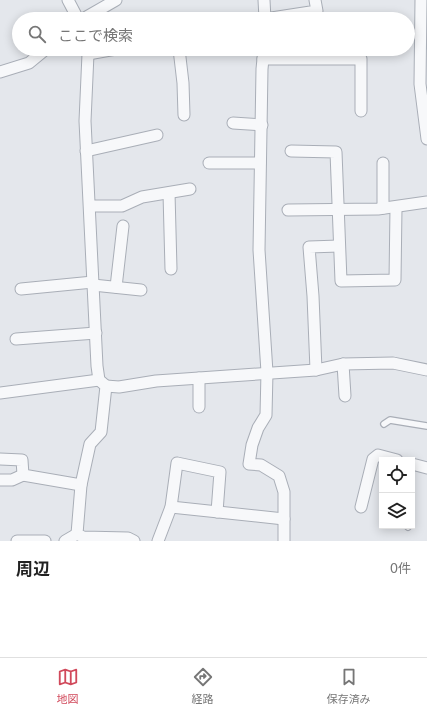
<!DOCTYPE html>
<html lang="ja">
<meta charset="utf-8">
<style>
:root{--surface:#fff;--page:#f6f6f6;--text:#222;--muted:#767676;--line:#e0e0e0;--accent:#d1495b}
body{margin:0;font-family:"Public Sans","Noto Sans JP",sans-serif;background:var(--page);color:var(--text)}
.controls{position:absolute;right:12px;bottom:12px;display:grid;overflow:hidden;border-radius:0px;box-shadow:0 2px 10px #0003}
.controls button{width:36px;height:36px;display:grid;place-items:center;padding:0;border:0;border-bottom:1px solid var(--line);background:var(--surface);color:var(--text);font:20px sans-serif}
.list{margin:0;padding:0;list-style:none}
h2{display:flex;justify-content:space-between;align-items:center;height:52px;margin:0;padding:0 16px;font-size:17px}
h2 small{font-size:13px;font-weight:400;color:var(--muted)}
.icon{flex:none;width:22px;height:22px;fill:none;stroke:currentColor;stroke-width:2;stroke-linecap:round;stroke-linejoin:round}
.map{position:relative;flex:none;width:427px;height:541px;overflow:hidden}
.search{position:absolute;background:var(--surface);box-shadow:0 2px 10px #0003;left:12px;right:12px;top:12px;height:44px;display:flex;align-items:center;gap:10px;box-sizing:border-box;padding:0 14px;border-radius:22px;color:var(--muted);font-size:15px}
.sheet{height:116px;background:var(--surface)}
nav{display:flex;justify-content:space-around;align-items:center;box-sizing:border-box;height:56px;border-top:1px solid var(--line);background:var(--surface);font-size:11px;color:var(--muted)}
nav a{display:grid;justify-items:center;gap:2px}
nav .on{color:var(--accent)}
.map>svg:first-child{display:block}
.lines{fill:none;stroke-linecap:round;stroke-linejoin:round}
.stream{stroke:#9fb4cc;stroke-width:3}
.lane-casing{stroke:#a9aeb7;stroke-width:8}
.street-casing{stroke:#a9aeb7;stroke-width:13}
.lane{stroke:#f7f8fa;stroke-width:5.5}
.street{stroke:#f7f8fa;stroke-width:11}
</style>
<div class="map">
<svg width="427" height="541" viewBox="0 0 427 541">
<rect width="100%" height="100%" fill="#e4e7ec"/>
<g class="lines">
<path class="stream" d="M426,48L427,32"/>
<g class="lane-casing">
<g id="lane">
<path d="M384,424L390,420L427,426"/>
<path d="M407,526L408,527"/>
</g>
</g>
<g class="street-casing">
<g id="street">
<path d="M68,0L78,19"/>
<path d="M264,0L265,19L317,11L315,0"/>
<path d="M421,0L420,84L427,139"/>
<path d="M83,19L116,0"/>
<path d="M87,49L88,54L85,121L97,366L99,380L106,386L101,432L90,444L81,485L77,534L83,537L128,538L134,541"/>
<path d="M179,49L183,83L184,115"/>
<path d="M264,49L262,69L259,250L267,372L266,415L258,428L252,445L249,464L261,465L279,476L284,492V541"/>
<path d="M88,54L116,49"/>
<path d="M263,59H361V111"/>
<path d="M0,72L29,63L46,49"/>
<path d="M233,123L262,125"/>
<path d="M86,151L157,135"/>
<path d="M291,151L336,152L341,281L395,280L396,208"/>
<path d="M209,163H260"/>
<path d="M383,163V208"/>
<path d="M169,193L171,269"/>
<path d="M90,206H122L142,197L190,189"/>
<path d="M288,210L378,209L427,202"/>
<path d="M93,285L141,290"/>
<path d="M116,287L123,226"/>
<path d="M21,289L93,282"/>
<path d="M16,339L96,333"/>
<path d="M343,364L345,396"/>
<path d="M316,370L313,296L309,247L339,246"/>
<path d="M199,378V407"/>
<path d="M106,386L119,387L156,381L316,370L343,364L393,363L427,370"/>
<path d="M0,393L99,380"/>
<path d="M0,459L22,460L23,475L81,485"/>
<path d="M412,464L427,468"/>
<path d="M0,480H12L23,475"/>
<path d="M171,507L284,519"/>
<path d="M361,507L373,459L378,455L397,460"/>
<path d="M17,541H45"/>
<path d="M65,541L77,534"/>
<path d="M158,541L171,507L177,463L220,472L217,512"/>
</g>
</g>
<use href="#lane" class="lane"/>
<use href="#street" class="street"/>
</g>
</svg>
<div class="controls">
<button><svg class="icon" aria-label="locate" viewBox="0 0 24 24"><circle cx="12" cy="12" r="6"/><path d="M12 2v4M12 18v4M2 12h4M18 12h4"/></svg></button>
<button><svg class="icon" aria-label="layers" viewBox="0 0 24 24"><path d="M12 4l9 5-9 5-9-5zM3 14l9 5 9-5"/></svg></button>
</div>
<div class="search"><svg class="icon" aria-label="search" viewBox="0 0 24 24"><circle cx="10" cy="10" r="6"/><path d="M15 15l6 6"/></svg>ここで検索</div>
</div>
<section class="sheet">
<h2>周辺<small>0件</small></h2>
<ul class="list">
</ul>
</section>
<nav>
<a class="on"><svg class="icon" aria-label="map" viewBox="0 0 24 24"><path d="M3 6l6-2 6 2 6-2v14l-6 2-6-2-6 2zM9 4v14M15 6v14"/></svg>地図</a>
<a><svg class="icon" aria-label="directions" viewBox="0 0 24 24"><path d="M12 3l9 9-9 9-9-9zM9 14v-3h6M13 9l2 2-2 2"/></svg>経路</a>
<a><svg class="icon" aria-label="saved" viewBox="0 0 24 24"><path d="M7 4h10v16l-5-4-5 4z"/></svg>保存済み</a>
</nav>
